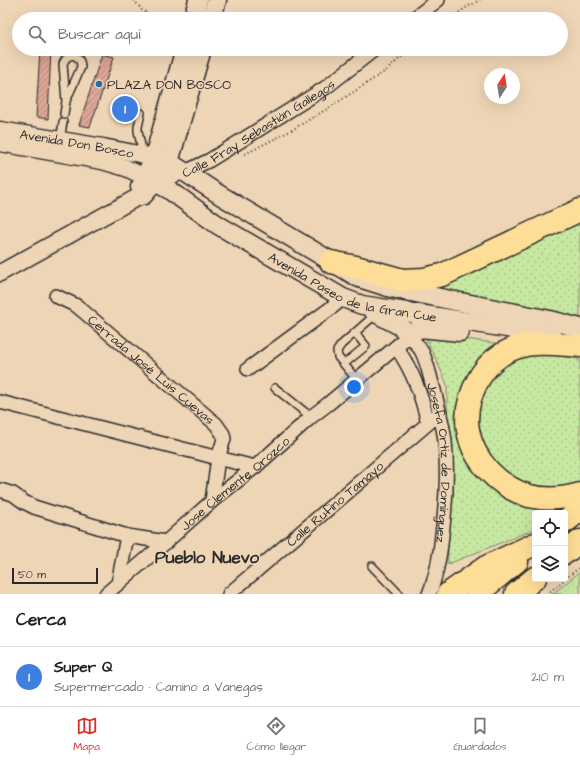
<!DOCTYPE html>
<html lang="es">
<meta charset="utf-8">
<style>
:root{--surface:#fff;--page:#f6f6f6;--text:#222;--muted:#767676;--line:#e0e0e0;--accent:#d93025}
body{margin:0;font-family:"Architects Daughter",sans-serif;background:var(--page);color:var(--text)}
.controls{position:absolute;right:12px;bottom:12px;display:grid;overflow:hidden;border-radius:4px;box-shadow:0 4px 16px #0002}
.controls button{width:36px;height:36px;display:grid;place-items:center;padding:0;border:0;border-bottom:1px solid var(--line);background:var(--surface);color:var(--text);font:20px sans-serif}
.compass{position:absolute;left:484px;top:68px;width:36px;height:36px;border-radius:50%;background:var(--surface);box-shadow:0 4px 16px #0002;rotate:12deg}
.scale{position:absolute;left:12px;bottom:10px;width:86px;box-sizing:border-box;padding-left:4px;border:2px solid #2b2b2b;border-top:0;font-size:11px;line-height:14px;white-space:nowrap;color:#2b2b2b;-webkit-text-stroke:3px #eed5b6;paint-order:stroke}
.you{position:absolute;left:354px;top:387px;width:14px;height:14px;margin:-10px;border:3px solid #fff;border-radius:50%;background:#1a73e8;box-shadow:0 0 0 6px #1a73e833}
.badge{display:grid;place-items:center;width:26px;height:26px;border-radius:50%;background:var(--accent);color:#fff;font-size:13px;font-weight:700}
.pin{position:absolute;translate:-50% -50%;border:2px solid #fff;box-shadow:0 1px 4px #0006}
.list{margin:0;padding:0;list-style:none}
h2{display:flex;justify-content:space-between;align-items:center;height:52px;margin:0;padding:0 16px;font-size:17px}
h2 small{font-size:13px;font-weight:400;color:var(--muted)}
.list li{display:grid;grid-template-columns:26px 1fr auto;gap:12px;align-items:center;box-sizing:border-box;height:60px;padding:0 16px;border-top:1px solid var(--line)}
.list b{display:block;font-size:15px;white-space:nowrap}
.list p{margin:0;font-size:13px;white-space:nowrap;color:var(--muted)}
.list em{font-size:13px;font-style:normal;color:var(--muted)}
.icon{flex:none;width:22px;height:22px;fill:none;stroke:currentColor;stroke-width:2;stroke-linecap:round;stroke-linejoin:round}
.map{position:relative;flex:none;width:580px;height:594px;overflow:hidden}
.search{position:absolute;background:var(--surface);box-shadow:0 4px 16px #0002;left:12px;right:12px;top:12px;height:44px;display:flex;align-items:center;gap:10px;box-sizing:border-box;padding:0 14px;border-radius:22px;color:var(--muted);font-size:15px}
.sheet{height:112px;background:var(--surface)}
nav{display:flex;justify-content:space-around;align-items:center;box-sizing:border-box;height:56px;border-top:1px solid var(--line);background:var(--surface);font-size:11px;color:var(--muted)}
nav a{display:grid;justify-items:center;gap:2px}
nav .on{color:var(--accent)}
.map>svg:first-child{display:block}
.park{fill:url(#park-dots);stroke:#798a66}
.building{fill:url(#building-hatch);stroke:#2b2b2b}
.lines{fill:none;stroke-linecap:round;stroke-linejoin:round}
.service-casing{stroke:#2b2b2b;stroke-width:10}
.minor-casing{stroke:#2b2b2b;stroke-width:16}
.tertiary-casing{stroke:#2b2b2b;stroke-width:19}
.secondary-casing{stroke:#2b2b2b;stroke-width:21}
.trunk-casing{stroke:#2b2b2b;stroke-width:25}
.path{stroke:#2b2b2b;stroke-width:2;stroke-dasharray:1 3;stroke-linecap:butt}
.service{stroke:#eed5b6;stroke-width:7}
.minor{stroke:#eed5b6;stroke-width:13}
.tertiary{stroke:#eed5b6;stroke-width:16}
.secondary{stroke:#eed5b6;stroke-width:18}
.trunk{stroke:#fede96;stroke-width:22}
.poi-dot{fill:#1f6fb2;stroke:#eed5b6;stroke-width:1.5}
.labels{text-anchor:middle;stroke-width:3.5;stroke-linejoin:round;paint-order:stroke}
.poi-label{font-size:13px;fill:#2b2b2b;stroke:#eed5b6;text-anchor:start}
.street-label{font-size:13px;fill:#2b2b2b;stroke:#eed5b6}
.district-label{font-size:17px;font-weight:bold;fill:#2b2b2b;stroke:#eed5b6}
</style>
<div class="map">
<svg width="580" height="594" viewBox="0 0 580 594">
<defs>
<pattern id="park-dots" width="8" height="8" patternUnits="userSpaceOnUse"><rect width="8" height="8" fill="#c7e8a1"/><path d="M2 2h.1M6 6h.1" fill="none" stroke="#abc78b" stroke-width="1.8" stroke-linecap="round"/></pattern>
<pattern id="building-hatch" width="6" height="6" patternUnits="userSpaceOnUse"><rect width="6" height="6" fill="#dda696"/><path d="M-1 1l2-2M0 6l6-6M5 7l2-2" fill="none" stroke="#b3877b"/></pattern>
</defs>
<rect width="100%" height="100%" fill="#eed5b6"/>
<filter id="ink" filterUnits="userSpaceOnUse"><feTurbulence type="fractalNoise" baseFrequency=".025" numOctaves="2"/><feDisplacementMap in="SourceGraphic" scale="8" xChannelSelector="R" yChannelSelector="G"/><feConvolveMatrix kernelMatrix="1 2 1 2 8 2 1 2 1" color-interpolation-filters="sRGB"/></filter>
<g filter="url(#ink)">
<g class="park">
<path d="M580,215V323L426,287Z"/>
<path d="M424,333L543,350L580,360V488L555,513H535V529L448,564L447,384Z"/>
<path d="M580,572V594H552Z"/>
</g>
<g class="building">
<path d="M40,49H51L48,119L36,117Z"/>
<path d="M102,54L114,57L90,127L79,125Z"/>
</g>
<g class="lines">
<g class="service-casing">
<g id="service">
<path d="M141,113L138,127V131L143,155"/>
<path d="M64,114L66,101L63,64C68,51 81,54 81,67L66,101"/>
<path d="M60,141L63,122"/>
<path d="M344,364L366,346L355,333"/>
<path d="M357,380L338,357L337,351L341,345L376,314"/>
<path d="M275,388L311,417"/>
<path d="M372,566L399,594"/>
</g>
</g>
<g class="minor-casing">
<g id="minor">
<path d="M413,19L438,0"/>
<path id="s1" d="M156,182L185,172L210,160L325,88L375,49"/>
<path id="s2" d="M56,296L77,306L216,424L223,434L224,439L218,458L212,501"/>
<path d="M396,347C413,371 421,394 428,423"/>
<path d="M248,369L331,308L343,298"/>
<path d="M0,402L218,458L255,467"/>
<path d="M0,490L13,494L24,502L34,507L127,536L166,542"/>
<path d="M118,584L127,536"/>
<path id="s3" d="M106,594L166,542L212,501L255,467L311,417L328,404L409,336C414,341 419,346 422,352C428,364 430,378 434,390C438,407 443,424 445,441C448,472 446,504 442,535C440,555 437,575 429,594"/>
<path id="s4" d="M229,594L440,413"/>
</g>
</g>
<g class="tertiary-casing">
<g id="tertiary">
<path id="s5" d="M0,130L103,147L154,157"/>
<path d="M0,143L102,161L126,168L145,177L139,187"/>
<path d="M0,273L136,198L144,196L156,182"/>
</g>
</g>
<g class="secondary-casing">
<g id="secondary">
<path d="M193,19L198,0"/>
<path d="M211,19L217,0"/>
<path id="s6" d="M185,49L154,157L145,177L168,189L218,225L343,298L362,305L513,329L554,339"/>
<path d="M154,157L169,162L220,195L359,278L391,288L550,320L580,328"/>
<path d="M163,171L169,162L202,49"/>
<path d="M374,312L400,326L409,336L415,331L420,328L460,332"/>
</g>
</g>
<g class="trunk-casing">
<g id="trunk">
<path d="M331,262L356,267L403,280L424,279L442,275L580,210"/>
<path d="M580,346C564,345 537,341 522,346C502,351 488,362 478,380C470,395 465,413 468,430C473,461 499,487 529,496C546,500 563,499 580,494"/>
<path d="M565,522L580,510"/>
<path d="M565,553L580,541"/>
<path d="M448,594L486,567L535,544"/>
<path d="M477,594L517,561"/>
<path d="M516,594L535,578"/>
</g>
</g>
<g class="path">
<path d="M134,0L142,10L157,19"/>
<path d="M449,19L467,7L480,0"/>
<path d="M245,154L290,131L332,106L387,70L410,49"/>
<path d="M547,594L580,567"/>
</g>
<use href="#service" class="service"/>
<use href="#minor" class="minor"/>
<use href="#tertiary" class="tertiary"/>
<use href="#secondary" class="secondary"/>
<use href="#trunk" class="trunk"/>
</g>
</g>
<circle class="poi-dot" cx="99" cy="84" r="4"/>
<g class="labels">
<g class="poi-label">
<text x="107" y="89">PLAZA DON BOSCO</text>
</g>
<g class="street-label">
<text dy="5" stroke="none"><textPath href="#s1" startOffset="116">Calle Fray Sebastián Gallegos</textPath></text>
<text dy="5" stroke="none"><textPath href="#s5" startOffset="78">Avenida Don Bosco</textPath></text>
<text dy="5" stroke="none"><textPath href="#s6" startOffset="372">Avenida Paseo de la Gran Cue</textPath></text>
<text dy="5" stroke="none"><textPath href="#s2" startOffset="121">Cerrada José Luis Cuevas</textPath></text>
<text dy="5" stroke="none"><textPath href="#s3" startOffset="532">Josefa Ortiz de Domínguez</textPath></text>
<text dy="5" stroke="none"><textPath href="#s3" startOffset="170">Jose Clemente Orozco</textPath></text>
<text dy="5" stroke="none"><textPath href="#s4" startOffset="139">Calle Rufino Tamayo</textPath></text>
</g>
<g class="district-label">
<text x="207" y="563">Pueblo Nuevo</text>
</g>
</g>
</svg>
<div class="controls">
<button><svg class="icon" aria-label="locate" viewBox="0 0 24 24"><circle cx="12" cy="12" r="6"/><path d="M12 2v4M12 18v4M2 12h4M18 12h4"/></svg></button>
<button><svg class="icon" aria-label="layers" viewBox="0 0 24 24"><path d="M12 4l9 5-9 5-9-5zM3 14l9 5 9-5"/></svg></button>
</div>
<svg class="compass" viewBox="-18 -18 36 36"><path d="M0-13l5 13h-10z" fill="#e53935"/><path d="M0 13l5-13h-10z" fill="#767676"/></svg>
<div class="scale">50 m</div>
<div class="you"></div>
<div class="pin badge" style="left:125px;top:109px;background:#3f7fe0">1</div>
<div class="search"><svg class="icon" aria-label="search" viewBox="0 0 24 24"><circle cx="10" cy="10" r="6"/><path d="M15 15l6 6"/></svg>Buscar aquí</div>
</div>
<section class="sheet">
<h2>Cerca<small></small></h2>
<ul class="list">
<li><span class="badge" style="background:#3f7fe0">1</span><div><b>Super Q</b><p>Supermercado · Camino a Vanegas</p></div><em>210 m</em></li>
</ul>
</section>
<nav>
<a class="on"><svg class="icon" aria-label="map" viewBox="0 0 24 24"><path d="M3 6l6-2 6 2 6-2v14l-6 2-6-2-6 2zM9 4v14M15 6v14"/></svg>Mapa</a>
<a><svg class="icon" aria-label="directions" viewBox="0 0 24 24"><path d="M12 3l9 9-9 9-9-9zM9 14v-3h6M13 9l2 2-2 2"/></svg>Cómo llegar</a>
<a><svg class="icon" aria-label="saved" viewBox="0 0 24 24"><path d="M7 4h10v16l-5-4-5 4z"/></svg>Guardados</a>
</nav>
